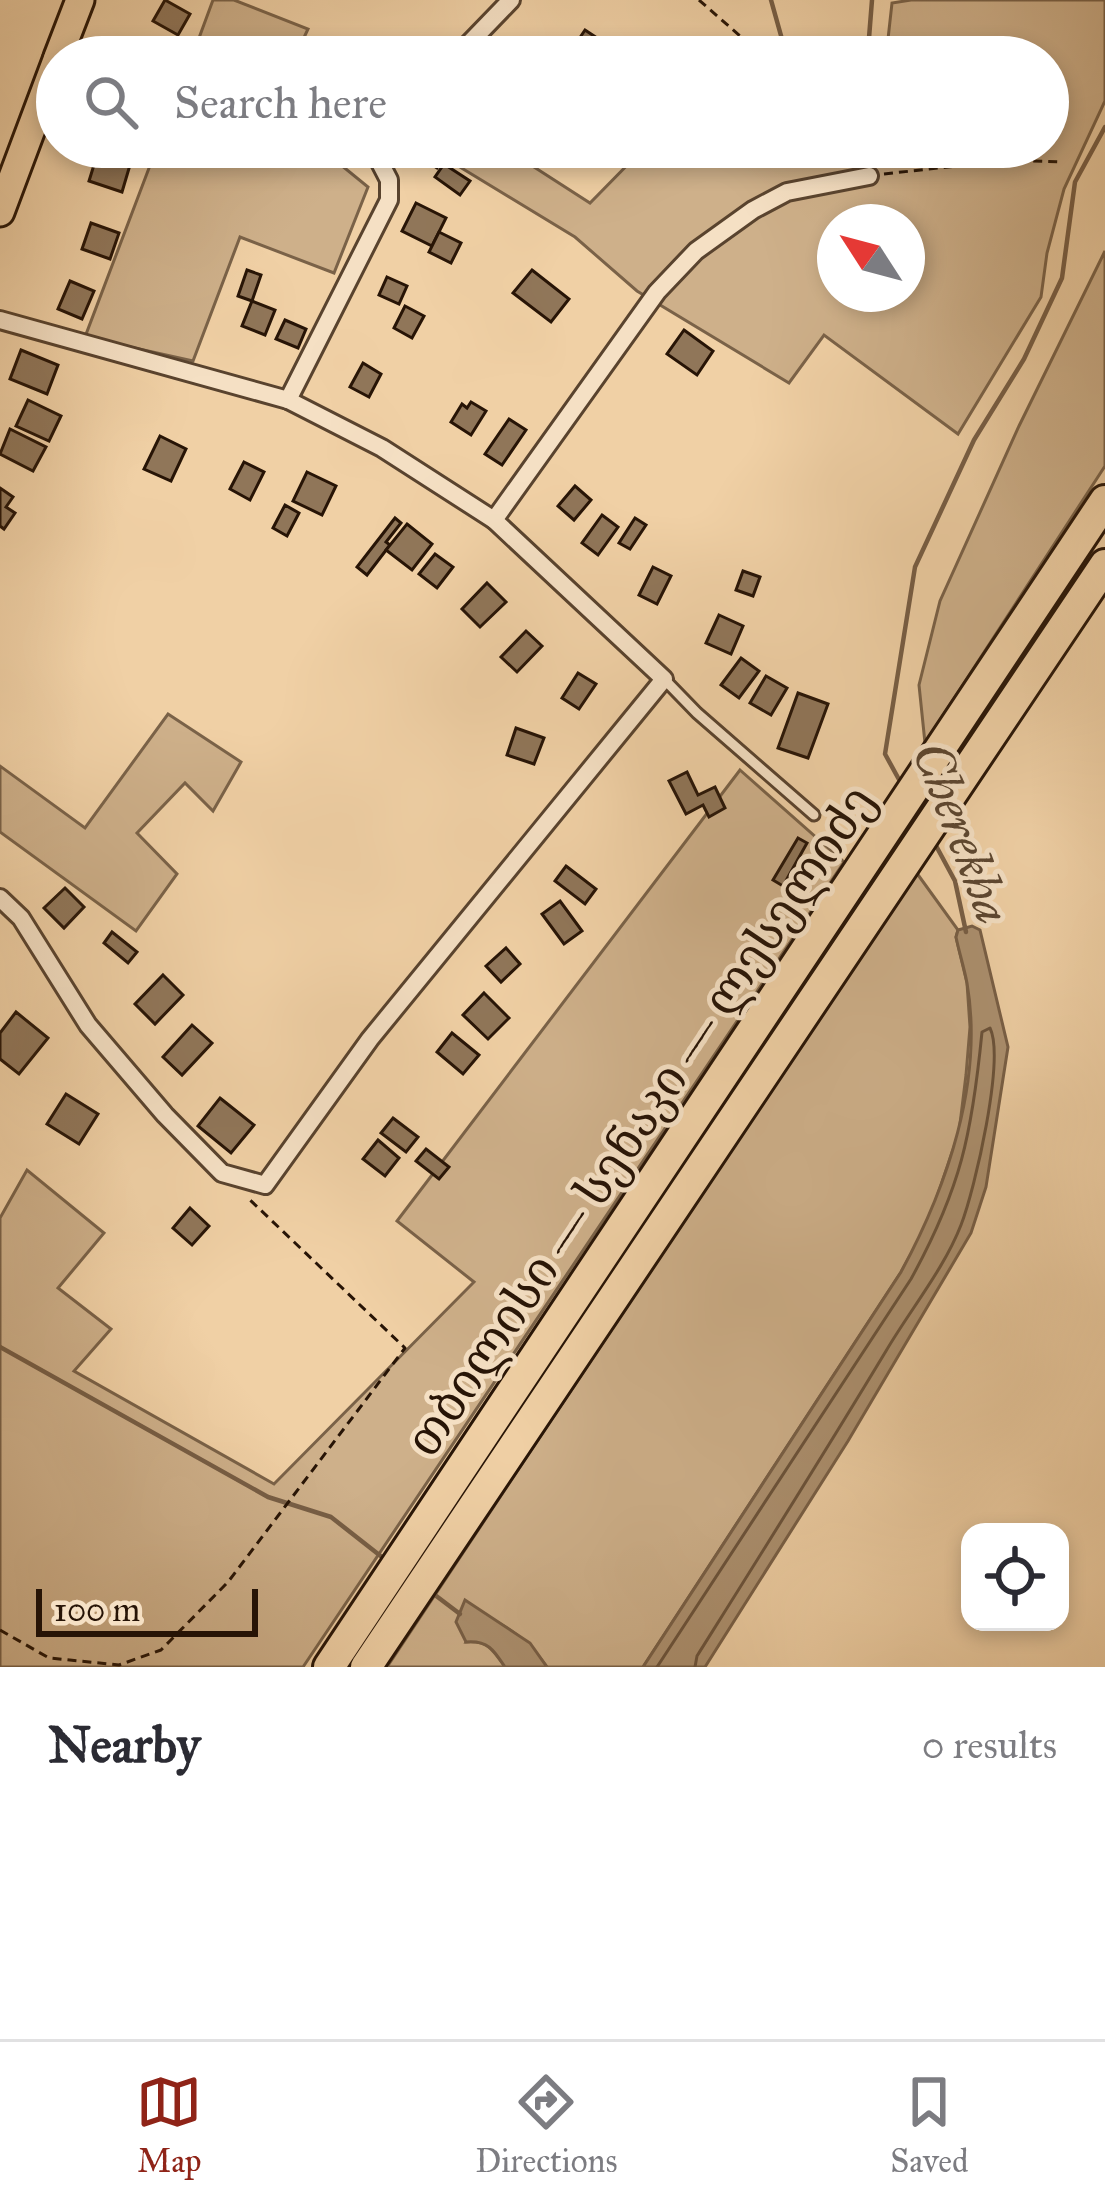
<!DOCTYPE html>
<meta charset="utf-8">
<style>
:root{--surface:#fff;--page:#f7f7f7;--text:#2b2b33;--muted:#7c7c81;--line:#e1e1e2;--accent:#8f2418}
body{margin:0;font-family:"IM FELL Great Primer","Noto Serif Georgian",serif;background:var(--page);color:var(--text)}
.controls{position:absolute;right:36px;bottom:36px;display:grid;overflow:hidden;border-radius:24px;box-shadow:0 6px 18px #0003}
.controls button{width:108px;height:108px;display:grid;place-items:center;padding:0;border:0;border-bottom:3px solid var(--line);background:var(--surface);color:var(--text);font:60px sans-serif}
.compass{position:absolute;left:817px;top:204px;width:108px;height:108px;border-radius:50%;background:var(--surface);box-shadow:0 6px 18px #0003;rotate:306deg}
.scale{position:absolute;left:36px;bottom:30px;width:222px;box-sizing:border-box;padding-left:12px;border:6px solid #271406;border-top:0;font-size:33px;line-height:42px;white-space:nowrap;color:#271406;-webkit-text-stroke:9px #f5e0c4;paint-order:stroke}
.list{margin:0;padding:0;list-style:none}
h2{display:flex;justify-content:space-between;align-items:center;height:156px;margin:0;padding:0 48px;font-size:51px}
h2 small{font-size:39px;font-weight:400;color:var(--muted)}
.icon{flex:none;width:66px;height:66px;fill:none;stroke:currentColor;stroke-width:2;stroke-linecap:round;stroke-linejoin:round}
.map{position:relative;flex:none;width:1105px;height:1667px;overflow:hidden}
.search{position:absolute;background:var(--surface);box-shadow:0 6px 18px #0003;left:36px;right:36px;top:36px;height:132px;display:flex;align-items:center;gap:30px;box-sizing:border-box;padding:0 42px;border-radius:66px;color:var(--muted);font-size:45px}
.sheet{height:372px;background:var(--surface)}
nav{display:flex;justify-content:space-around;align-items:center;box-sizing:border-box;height:168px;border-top:3px solid var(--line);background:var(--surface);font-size:33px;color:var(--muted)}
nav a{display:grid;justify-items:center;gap:6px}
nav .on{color:var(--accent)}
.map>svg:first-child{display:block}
.green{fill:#ceb08a;stroke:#7a6248;stroke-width:3;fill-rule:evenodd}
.water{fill:#ac906f;stroke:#775e45;stroke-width:3}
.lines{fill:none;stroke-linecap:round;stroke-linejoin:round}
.shore{stroke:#6a523a;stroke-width:3}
.stream{stroke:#775e45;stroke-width:4.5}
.building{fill:#907659;stroke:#271406;stroke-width:3}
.service-casing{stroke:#59432e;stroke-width:15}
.minor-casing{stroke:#59432e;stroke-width:22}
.primary-casing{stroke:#271406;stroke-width:33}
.motorway-casing{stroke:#271406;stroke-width:36}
.path{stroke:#271406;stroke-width:3;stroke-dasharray:9 6;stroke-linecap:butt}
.service{stroke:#f5e0c4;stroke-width:9}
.minor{stroke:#f5e0c4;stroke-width:16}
.primary{stroke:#f0d0a5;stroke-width:27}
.motorway{stroke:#f0d0a5;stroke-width:30}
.labels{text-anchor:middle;stroke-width:10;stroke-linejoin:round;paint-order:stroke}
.street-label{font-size:48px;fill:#271406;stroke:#f5e0c4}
.water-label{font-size:51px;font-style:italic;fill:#5c4630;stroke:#f5e0c4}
</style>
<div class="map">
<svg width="1105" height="1667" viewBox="0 0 1105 1667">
<rect width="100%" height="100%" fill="#f0d0a5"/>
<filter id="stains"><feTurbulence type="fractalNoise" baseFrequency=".00167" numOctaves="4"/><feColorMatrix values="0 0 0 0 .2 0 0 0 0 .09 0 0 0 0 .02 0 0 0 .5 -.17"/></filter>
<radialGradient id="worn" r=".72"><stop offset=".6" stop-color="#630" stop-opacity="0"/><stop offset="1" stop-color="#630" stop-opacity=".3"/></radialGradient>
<g class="green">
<path d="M213,0H234L308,29L295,57H192Z"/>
<path d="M911,0H1105V101L1064,189L1047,253L1041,297L958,434L824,335L789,383L637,291L575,237L450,161L464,147H503L590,203L645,147H1048V57H886L892,3ZM835,222H907V294H835Z"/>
<path d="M157,147H319L368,187L334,273L240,237L193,361L85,337Z"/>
<path d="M1105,251V466L925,743L919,685L940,601L1019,426Z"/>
<path d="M168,714L241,762L213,811L185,783L137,833L177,874L136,931L0,832V766L85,828Z"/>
<path d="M740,770L844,862L303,1667H0V1218L27,1170L104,1233L58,1288L111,1329L74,1371L274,1484L474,1282L397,1221Z"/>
<path d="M916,872L958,930L956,937L967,983L970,1027L966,1075L959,1132L928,1223L901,1272L643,1667H547C528,1640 509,1627 480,1613L466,1642C488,1640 493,1650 505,1667H387Z"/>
</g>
<g class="water">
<path d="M972,926L980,930L1008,1047L986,1187L971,1233L848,1441L705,1667H643L901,1272C947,1187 984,1081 967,983C964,967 959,952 956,937L958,930Z"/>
<path d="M465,1600L530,1643L547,1667H505C494,1650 488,1640 466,1642L456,1622Z"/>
</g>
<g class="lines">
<path class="shore" d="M657,1667L911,1279C961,1188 972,1134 982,1032L990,1028C1005,1059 975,1189 961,1225C944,1269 910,1310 886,1351C824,1454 761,1554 697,1656L695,1667"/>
<g class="stream">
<path d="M771,0L787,57"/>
<path d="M872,0L869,38L873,57"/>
<path d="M902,785L885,754L915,567L974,440L1024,359L1062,278L1075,182L1105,127"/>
<path d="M934,842L955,881L966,932"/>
<path d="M0,1347L268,1497L331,1517L387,1561"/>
<path d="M431,1592L460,1614"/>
</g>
</g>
<g class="building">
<path d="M165,0L190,14L178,35L153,21Z"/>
<path d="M585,30L600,40L588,57L573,48Z"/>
<path d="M415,147H451L437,168L412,152Z"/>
<path d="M97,155L130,165L122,192L89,181Z"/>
<path d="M444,164L470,181L460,195L435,177Z"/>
<path d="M416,203L446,218L432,246L402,231Z"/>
<path d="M91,223L119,233L110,259L82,249Z"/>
<path d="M439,232L461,243L451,263L429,252Z"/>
<path d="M247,270L261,275L252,301L238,296Z"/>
<path d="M532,270L569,299L551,322L513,293Z"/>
<path d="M387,277L407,286L399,304L379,295Z"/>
<path d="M70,281L94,291L82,319L58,309Z"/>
<path d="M252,301L275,310L265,335L242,326Z"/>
<path d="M405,306L424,316L412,338L394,328Z"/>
<path d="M285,320L306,329L298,348L276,339Z"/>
<path d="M684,330L713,351L697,375L667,354Z"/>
<path d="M21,350L58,365L47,394L10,379Z"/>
<path d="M363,363L381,374L369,397L350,387Z"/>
<path d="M28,400L61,416L49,441L16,426Z"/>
<path d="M471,402L486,411L471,435L451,422L462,404L467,408Z"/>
<path d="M509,419L526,430L502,465L485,454Z"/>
<path d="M10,429L46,447L33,471L0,454Z"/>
<path d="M160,436L186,449L171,481L144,469Z"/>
<path d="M244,462L264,472L250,500L230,489Z"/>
<path d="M307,472L336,486L322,515L293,501Z"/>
<path d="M575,486L591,500L574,520L558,506Z"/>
<path d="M0,488L13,497L6,507L15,513L4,529L0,526Z"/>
<path d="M285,505L299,513L287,536L273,528Z"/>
<path d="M602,515L618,527L598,555L582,543Z"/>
<path d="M395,518L401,523L386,542L390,545L367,575L357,567Z"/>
<path d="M635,518L646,525L630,549L619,543Z"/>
<path d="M407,524L432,544L412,570L386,550Z"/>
<path d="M435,554L453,567L437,588L419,574Z"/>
<path d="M653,567L671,576L657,604L639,595Z"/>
<path d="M743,571L760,577L753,596L736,590Z"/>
<path d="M487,583L506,602L480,627L462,609Z"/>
<path d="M719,615L743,626L731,654L706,643Z"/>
<path d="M526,631L542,646L517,672L501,657Z"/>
<path d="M741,658L759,671L739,698L721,685Z"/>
<path d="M578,673L596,684L579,709L562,698Z"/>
<path d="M766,676L787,688L771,715L750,703Z"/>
<path d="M798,693L828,704L808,758L778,748Z"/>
<path d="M516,728L544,738L534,764L507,755Z"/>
<path d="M687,772L698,795L715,787L725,808L709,817L703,805L686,814L669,781Z"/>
<path d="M798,838L807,843L783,886L773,880Z"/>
<path d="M566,866L596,889L585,904L555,881Z"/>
<path d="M65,888L84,907L64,928L44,908Z"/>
<path d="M560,901L582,931L564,944L542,914Z"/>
<path d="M112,932L137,952L128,963L104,943Z"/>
<path d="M506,948L520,964L501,982L486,966Z"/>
<path d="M163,975L183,995L155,1024L135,1004Z"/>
<path d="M484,993L509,1018L488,1039L463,1015Z"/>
<path d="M16,1012L48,1038L19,1074L0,1059V1033Z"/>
<path d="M192,1025L212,1043L182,1075L163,1057Z"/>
<path d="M452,1033L479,1055L463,1074L437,1052Z"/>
<path d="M66,1094L98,1114L79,1144L47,1124Z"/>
<path d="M220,1098L254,1125L231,1153L198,1126Z"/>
<path d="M393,1118L418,1137L406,1152L381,1133Z"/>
<path d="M378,1140L399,1158L385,1176L363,1159Z"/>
<path d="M426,1149L449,1167L439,1179L416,1161Z"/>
<path d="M190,1208L209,1226L192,1245L173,1228Z"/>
</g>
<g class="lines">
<g class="service-casing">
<path id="service" d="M664,679L697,713L814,815"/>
</g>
<g class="minor-casing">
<g id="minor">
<path d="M456,57L511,0"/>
<path d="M0,320L288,400L382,448L494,520L664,679L370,1039L265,1185L222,1173L165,1115L88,1025L21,918L0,898"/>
<path d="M288,400L389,200V180L375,153L377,147"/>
<path d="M494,520L657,292L696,251L753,210L787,192L869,176"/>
</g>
</g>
<g class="primary-casing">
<g id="primary">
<path d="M58,57L80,0"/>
<path d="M0,212L57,60"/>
</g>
</g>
<g class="motorway-casing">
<g id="motorway">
<path d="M329,1667L1105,501"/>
<path d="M366,1667L1105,565"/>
</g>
</g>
<g class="path">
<path d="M699,0L764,57"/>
<path d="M830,147L849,163"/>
<path d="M884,174L1011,160L1061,162"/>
<path d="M0,1630L49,1658L119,1665L161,1650L228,1582L405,1348L248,1198"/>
</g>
<use href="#service" class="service"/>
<use href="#minor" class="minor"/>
<use href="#primary" class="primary"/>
<use href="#motorway" class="motorway"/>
</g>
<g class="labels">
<g class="street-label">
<text transform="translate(640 1120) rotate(-56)" y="17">თბილისი — სენაკი — ლესელიძე</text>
</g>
<g class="water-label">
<text transform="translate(963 832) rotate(69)" y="18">Cherekha</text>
</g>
</g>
<rect width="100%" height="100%" filter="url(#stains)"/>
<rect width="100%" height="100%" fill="url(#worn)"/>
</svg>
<div class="controls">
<button><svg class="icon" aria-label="locate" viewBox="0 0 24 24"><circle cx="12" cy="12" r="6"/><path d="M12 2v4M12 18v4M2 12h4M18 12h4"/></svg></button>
</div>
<svg class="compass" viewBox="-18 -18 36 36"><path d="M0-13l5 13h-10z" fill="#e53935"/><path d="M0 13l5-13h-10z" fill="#7c7c81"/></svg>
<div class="scale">100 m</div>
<div class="search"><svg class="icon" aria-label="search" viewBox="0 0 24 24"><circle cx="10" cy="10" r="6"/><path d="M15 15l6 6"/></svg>Search here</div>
</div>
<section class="sheet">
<h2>Nearby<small>0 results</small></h2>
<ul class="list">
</ul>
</section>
<nav>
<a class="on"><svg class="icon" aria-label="map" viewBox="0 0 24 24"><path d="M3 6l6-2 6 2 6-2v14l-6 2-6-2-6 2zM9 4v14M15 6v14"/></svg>Map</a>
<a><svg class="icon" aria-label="directions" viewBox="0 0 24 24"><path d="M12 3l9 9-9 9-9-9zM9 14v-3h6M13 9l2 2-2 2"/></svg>Directions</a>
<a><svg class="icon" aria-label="saved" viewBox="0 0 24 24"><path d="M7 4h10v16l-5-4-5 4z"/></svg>Saved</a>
</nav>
